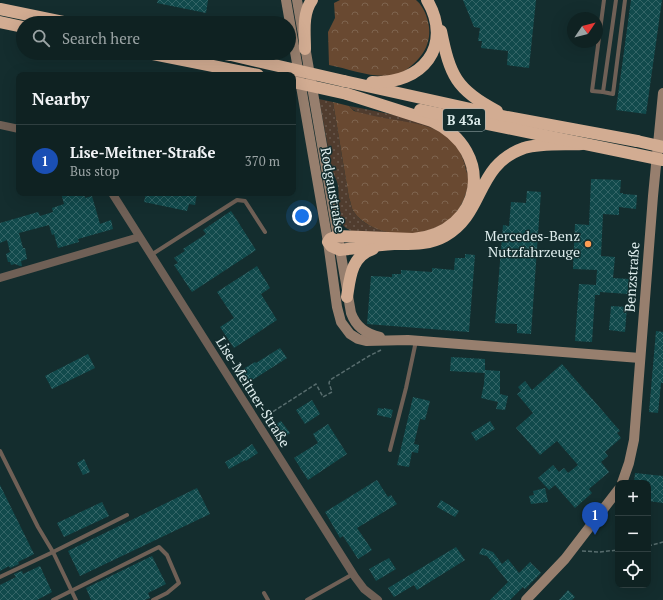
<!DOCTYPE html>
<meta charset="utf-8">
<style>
:root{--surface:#0f2222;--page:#182a2a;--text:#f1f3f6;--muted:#9ba4a5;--line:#2f3f40;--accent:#d93025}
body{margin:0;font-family:"PT Serif",serif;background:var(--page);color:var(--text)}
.controls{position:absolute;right:12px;bottom:12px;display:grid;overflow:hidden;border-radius:8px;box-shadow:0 4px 16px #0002}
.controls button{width:36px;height:36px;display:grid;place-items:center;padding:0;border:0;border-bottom:1px solid var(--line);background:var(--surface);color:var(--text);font:20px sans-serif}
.compass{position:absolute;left:567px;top:12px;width:36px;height:36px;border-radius:50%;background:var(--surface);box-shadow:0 4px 16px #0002;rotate:55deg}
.you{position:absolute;left:302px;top:216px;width:14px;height:14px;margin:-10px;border:3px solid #fff;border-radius:50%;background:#1a73e8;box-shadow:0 0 0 6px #1a73e833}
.badge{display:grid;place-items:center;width:26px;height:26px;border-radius:50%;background:var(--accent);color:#fff;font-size:13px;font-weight:700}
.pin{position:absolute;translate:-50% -33px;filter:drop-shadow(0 1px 2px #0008)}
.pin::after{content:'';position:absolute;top:21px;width:14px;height:12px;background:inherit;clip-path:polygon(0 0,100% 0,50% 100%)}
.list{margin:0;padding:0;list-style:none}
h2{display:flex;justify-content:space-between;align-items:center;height:52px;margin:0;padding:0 16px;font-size:17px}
h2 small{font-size:13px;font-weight:400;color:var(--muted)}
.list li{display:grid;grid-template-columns:26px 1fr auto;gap:12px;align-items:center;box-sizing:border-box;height:72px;padding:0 16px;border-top:1px solid var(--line)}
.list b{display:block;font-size:15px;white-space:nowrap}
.list p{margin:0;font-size:13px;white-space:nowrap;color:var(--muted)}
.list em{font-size:13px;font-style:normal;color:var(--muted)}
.icon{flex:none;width:22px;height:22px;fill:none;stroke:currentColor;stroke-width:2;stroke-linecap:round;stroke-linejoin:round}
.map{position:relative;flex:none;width:663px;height:600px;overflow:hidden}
.search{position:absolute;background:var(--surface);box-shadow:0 4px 16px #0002;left:16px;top:16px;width:280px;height:44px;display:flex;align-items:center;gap:10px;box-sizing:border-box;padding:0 14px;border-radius:22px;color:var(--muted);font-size:15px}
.panel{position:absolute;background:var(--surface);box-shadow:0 4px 16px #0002;left:16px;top:72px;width:280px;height:124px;border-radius:8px}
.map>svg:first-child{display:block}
.grass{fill:url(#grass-dots)}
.forest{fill:url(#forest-crowns)}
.building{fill:url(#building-cross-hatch)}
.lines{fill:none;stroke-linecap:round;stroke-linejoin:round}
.path{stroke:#586d6e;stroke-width:1.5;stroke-dasharray:4 2;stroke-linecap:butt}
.lane{stroke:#6f6056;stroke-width:4}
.street{stroke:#6f6056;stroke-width:8}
.secondary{stroke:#977f6e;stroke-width:10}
.highway{stroke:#d2ac92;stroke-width:12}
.highway-bridge{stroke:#d2ac92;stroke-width:12}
.poi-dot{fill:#fc9d53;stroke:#142d2e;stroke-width:1.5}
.labels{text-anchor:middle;stroke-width:3;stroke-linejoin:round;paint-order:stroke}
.shield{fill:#142d2e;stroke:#a1b3b4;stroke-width:1}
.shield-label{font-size:13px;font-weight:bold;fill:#deeded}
.street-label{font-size:14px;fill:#deeded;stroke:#142d2e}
.poi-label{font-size:14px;fill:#deeded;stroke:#142d2e;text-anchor:end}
</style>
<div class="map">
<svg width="663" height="600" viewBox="0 0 663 600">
<defs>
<pattern id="grass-dots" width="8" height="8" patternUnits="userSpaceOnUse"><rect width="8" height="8" fill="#503c2e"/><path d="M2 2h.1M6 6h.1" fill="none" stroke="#69584d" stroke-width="1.8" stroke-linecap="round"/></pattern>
<pattern id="forest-crowns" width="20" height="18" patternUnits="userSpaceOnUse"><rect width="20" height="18" fill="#694931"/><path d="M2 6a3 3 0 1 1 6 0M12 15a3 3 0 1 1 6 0" fill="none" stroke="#7e644f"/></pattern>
<pattern id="building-cross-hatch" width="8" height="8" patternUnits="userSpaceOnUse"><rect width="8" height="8" fill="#114a4c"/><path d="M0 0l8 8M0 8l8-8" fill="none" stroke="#336466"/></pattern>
</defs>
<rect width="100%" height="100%" fill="#142d2e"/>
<path class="grass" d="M319,99L333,102L349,198C351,202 351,208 354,212C368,234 413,239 436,229C448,223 459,211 465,199C467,192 469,185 468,178C458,118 417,128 370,116C362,113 355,113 349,106C367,109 385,113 403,117C416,119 429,121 441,127C468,142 480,179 465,206C458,218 446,228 433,233C417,239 399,237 382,235C371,234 355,235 346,228C332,217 345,189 333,174Z"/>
<g class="forest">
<path d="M340,0H416C421,4 424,10 426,15C434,36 427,53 411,66C406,70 401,74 395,75C373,79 350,69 329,65L328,32L335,18L334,3Z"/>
<path d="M333,102L349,106L354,111C366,114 377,117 389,119C407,122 427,124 442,133C456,141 463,155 466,170C467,173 468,176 468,178C469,185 467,190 465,196C454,229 418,238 387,232C375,229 361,223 354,212C351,208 351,202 349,198Z"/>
</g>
<g class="building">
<path d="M158,0H208L206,13L157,3Z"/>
<path d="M463,0H536L529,68L507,65L508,51L481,48L482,41H478L480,28L474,27Z"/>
<path d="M631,0H662L646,114L616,110Z"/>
<path d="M591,179L621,180L620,193H623V194L637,195L636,209L619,207V215L603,214L601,256L615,257L613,278L629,279L628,294L600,292V295H595L592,342L575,341L579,284L596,285L597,270L573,269L575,224L589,225Z"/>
<path d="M527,191L541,192L531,334L517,333V324L495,323L503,225L509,226L511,202L526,203Z"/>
<path d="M61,193H84L85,198L92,196L100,224L111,220L113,229L78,239L79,242L58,248L54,234L52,235L49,225L19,233L23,248H25L27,259L21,261L22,266H20L15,264L11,265L10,262H8L6,254L10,252L7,240L0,243V223L38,212L40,216L53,212L52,208L64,204Z"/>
<path d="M146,193H197L195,205L189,204L187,211L144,202Z"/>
<path d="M231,211L256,250L192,292L174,265L178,263L174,258L185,251L183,249L206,234L203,230Z"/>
<path d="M465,254L475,255L469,332L367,324L371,276L392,277V274H401V270L432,272V268L454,270L455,258H465Z"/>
<path d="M257,266L270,288L261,294L277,320L234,348L220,327L234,318L217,292Z"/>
<path d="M611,306L627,307L625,332L609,330Z"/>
<path d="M656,331L663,332V383H661L658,413L649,412Z"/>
<path d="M280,348L287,358L246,384L238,372L255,362L256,363Z"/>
<path d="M88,354L95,368L52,389L45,376Z"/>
<path d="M451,357L485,359V373L450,371Z"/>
<path d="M562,364L620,431L617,433L621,438L605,452L608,456L601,462L609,472L589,489L592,493L575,508L555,485L549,490L538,478L553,465L559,472L564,468L568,473L578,465L557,441L540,455L516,428L533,413L517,394L521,391L518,387L525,381L532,390Z"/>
<path d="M485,370L500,371V394L508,396L505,410L496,409L498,402L481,398L484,384Z"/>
<path d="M413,397L430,401L425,420L420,419L414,444L419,445L418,453L412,452L409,467L397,465Z"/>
<path d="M312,400L320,414L305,424L296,410Z"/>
<path d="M378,408L384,409V408L393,410L391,418L377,415Z"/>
<path d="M281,421L290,433L280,440L278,436L277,437L272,427Z"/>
<path d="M490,421L495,429L476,441L471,433Z"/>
<path d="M328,424L347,454L308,480L294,458L318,443L313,434Z"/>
<path d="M252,444L258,453L246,461L245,460L229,469L225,462L241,453L240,452Z"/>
<path d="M84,459L90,472L83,475L77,463Z"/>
<path d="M635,473L663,476V503L648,501V483L634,482Z"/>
<path d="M377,480L388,497L391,495L397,504L357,528L372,550L358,559L343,536L340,538L325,512Z"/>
<path d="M0,485L34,554L18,562L19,564L10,568L9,566L0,571Z"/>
<path d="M197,488L210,514L80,576L68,551Z"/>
<path d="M545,488L548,502L531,504L529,496L534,495L533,491Z"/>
<path d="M441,500L459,511L455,517L437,507Z"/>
<path d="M102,502L109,516L64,537L57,523Z"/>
<path d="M456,547L465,560L417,590L414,585L394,597L388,588Z"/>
<path d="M482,548L493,552L502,564L508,559L519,573L530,562L541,573L525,589L523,587L510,600H490L508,582L487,556L479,554Z"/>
<path d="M152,556L166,584L148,593L150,598L145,600H91L86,588Z"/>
<path d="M389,558L396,569L376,581L369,569Z"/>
<path d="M40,566L52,592L37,600H0V585L16,577L14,574L22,571L23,574Z"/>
<path d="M568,590L575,597L572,600H559Z"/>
</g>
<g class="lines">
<g class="path">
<path d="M263,418L316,384L323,397L332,392L329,383L330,380L369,356L381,350"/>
<path d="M648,546L663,542"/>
<path d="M582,551L599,552L618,550"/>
</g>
<g class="lane">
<path d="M616,0L603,92L613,94L625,0"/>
<path d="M603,92L592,91L604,0"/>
<path d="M151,255L237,200L245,201L265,232"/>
<path d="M390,450L406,388L416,341"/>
<path d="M0,451L38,527L53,552L127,515"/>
<path d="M0,577L53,552L76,600"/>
<path d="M264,593L268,600"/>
<path d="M53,600L159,547L167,555L179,583L167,593L153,600"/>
<path d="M307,600L353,574"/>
</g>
<g class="street">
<path d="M0,125L19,129"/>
<path d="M112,193L355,577L364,589L378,600"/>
<path d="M0,278L139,237"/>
</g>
<g class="secondary">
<path d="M286,0L328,242L337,307L341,322L350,334L358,339L366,341L408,340L640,358"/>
<path d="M297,0L351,313C356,327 366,334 380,337"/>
<path d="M622,483L629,463L634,440L653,196L663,93"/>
<path d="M526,600L565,559L618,490"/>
</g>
<g class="highway">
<path d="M0,9L68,23"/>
<path d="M0,22L23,27"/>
<path d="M441,31C450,75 456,90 497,111"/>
<path d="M305,49C305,33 302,14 312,0"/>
<path d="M148,53L258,75"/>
<path d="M220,53L231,55"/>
<path d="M344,81L507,117L637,141"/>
<path d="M372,82C422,85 454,46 427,0"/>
<path d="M347,94L432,121C497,151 483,233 413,239L337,236L330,239L328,242L331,246L340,250C358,248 376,245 394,244C412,244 429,245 445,236C485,214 475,165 524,148C541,143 565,145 582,144"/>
<path d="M420,110L634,154"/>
<path d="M347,297C350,278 351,256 373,249"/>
</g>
<g class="highway-bridge">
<path d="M231,55L344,81"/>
<path d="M293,82L347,94"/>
<path d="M637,141L663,147"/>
<path d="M634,154L663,160"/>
</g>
</g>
<circle class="poi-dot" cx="588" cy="244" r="4"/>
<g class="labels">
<rect class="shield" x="443" y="109" width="42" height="22" rx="3"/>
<g class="shield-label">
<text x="464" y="125">B 43a</text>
</g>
<g class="street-label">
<text transform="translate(333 190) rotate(80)" y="5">Rodgaustraße</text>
<text transform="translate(632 277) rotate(-86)" y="5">Benzstraße</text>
<text transform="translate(253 392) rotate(58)" y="5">Lise-Meitner-Straße</text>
</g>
<g class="poi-label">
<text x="580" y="241">Mercedes-Benz<tspan x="580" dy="16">Nutzfahrzeuge</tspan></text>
</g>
</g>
</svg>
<div class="controls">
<button>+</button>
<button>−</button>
<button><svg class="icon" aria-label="locate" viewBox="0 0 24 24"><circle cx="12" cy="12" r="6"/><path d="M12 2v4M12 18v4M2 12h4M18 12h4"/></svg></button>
</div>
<svg class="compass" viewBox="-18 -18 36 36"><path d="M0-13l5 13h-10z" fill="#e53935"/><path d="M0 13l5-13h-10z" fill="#9ba4a5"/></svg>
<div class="you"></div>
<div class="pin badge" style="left:595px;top:535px;background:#1a4fb4">1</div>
<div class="search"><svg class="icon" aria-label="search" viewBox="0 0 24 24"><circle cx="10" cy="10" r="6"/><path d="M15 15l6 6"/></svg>Search here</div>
<section class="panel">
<h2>Nearby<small></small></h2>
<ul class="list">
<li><span class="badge" style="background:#1a4fb4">1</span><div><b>Lise-Meitner-Straße</b><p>Bus stop</p></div><em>370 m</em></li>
</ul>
</section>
</div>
